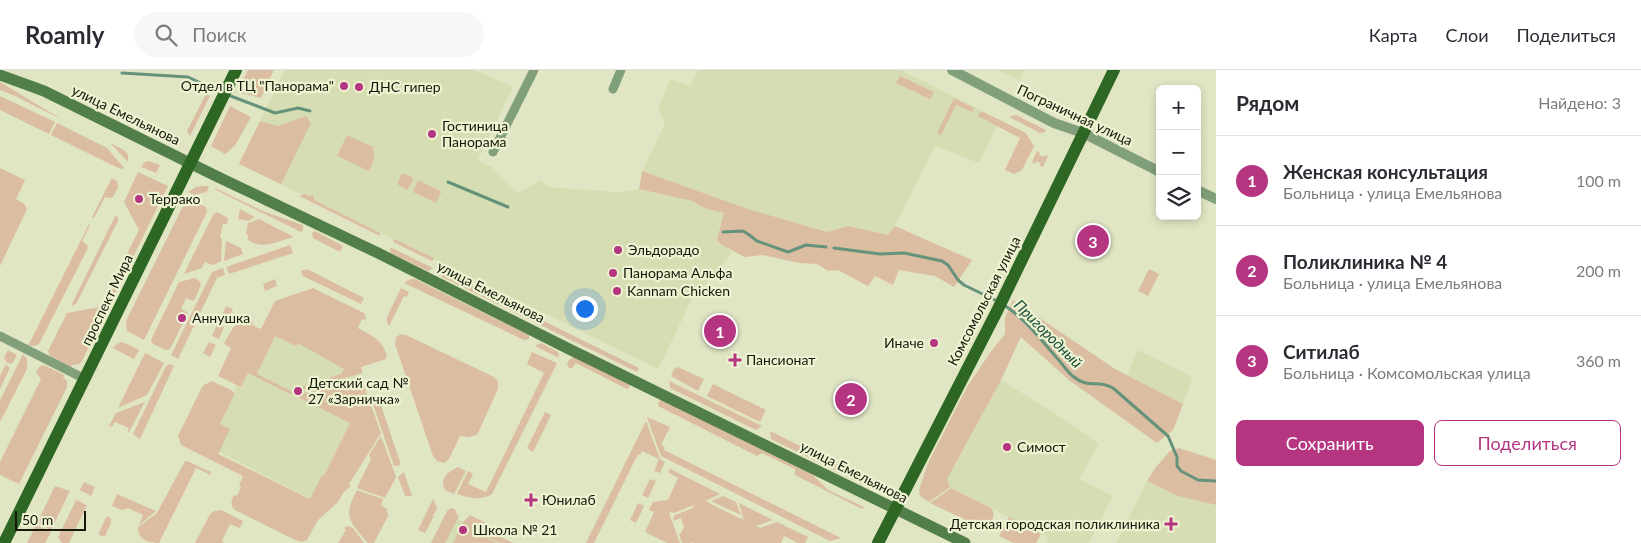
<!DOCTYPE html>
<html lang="ru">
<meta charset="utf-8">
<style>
:root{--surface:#fff;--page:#f7f7f7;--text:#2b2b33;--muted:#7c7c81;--line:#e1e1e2;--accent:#b53581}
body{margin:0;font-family:Lato,sans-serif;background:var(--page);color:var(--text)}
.controls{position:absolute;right:15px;top:15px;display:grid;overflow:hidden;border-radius:8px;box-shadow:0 2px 8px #0003}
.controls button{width:45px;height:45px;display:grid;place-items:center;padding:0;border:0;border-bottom:1px solid var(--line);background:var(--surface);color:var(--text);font:25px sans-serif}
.scale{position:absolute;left:15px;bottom:12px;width:71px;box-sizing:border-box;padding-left:5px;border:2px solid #16180c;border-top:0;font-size:14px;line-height:18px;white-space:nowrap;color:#16180c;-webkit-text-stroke:4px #edf3d1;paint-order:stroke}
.you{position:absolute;left:584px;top:238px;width:18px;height:18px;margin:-12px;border:4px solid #fff;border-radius:50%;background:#1a73e8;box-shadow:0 0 0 8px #1a73e833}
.badge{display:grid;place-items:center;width:32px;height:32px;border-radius:50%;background:var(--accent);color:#fff;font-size:16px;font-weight:700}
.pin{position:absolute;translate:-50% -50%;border:2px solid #fff;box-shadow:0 1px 5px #0006}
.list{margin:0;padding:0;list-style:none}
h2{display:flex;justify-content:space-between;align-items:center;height:65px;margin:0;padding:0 20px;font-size:21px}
h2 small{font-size:16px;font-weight:400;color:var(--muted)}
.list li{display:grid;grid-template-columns:32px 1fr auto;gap:15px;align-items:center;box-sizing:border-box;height:90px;padding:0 20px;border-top:1px solid var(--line)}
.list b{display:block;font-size:19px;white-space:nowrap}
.list p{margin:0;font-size:16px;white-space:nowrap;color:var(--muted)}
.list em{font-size:16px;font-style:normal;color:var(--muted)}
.actions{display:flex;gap:10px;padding:15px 20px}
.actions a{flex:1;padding:11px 0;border:1px solid var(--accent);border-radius:8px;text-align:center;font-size:18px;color:var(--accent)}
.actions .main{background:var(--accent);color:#fff}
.icon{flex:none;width:28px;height:28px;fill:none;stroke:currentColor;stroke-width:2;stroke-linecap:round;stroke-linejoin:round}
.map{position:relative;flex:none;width:1216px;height:473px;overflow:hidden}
header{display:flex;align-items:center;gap:30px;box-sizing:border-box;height:70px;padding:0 25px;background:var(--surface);border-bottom:1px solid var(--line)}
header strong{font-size:24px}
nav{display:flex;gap:28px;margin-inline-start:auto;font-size:18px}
.search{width:350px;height:45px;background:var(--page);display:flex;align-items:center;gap:12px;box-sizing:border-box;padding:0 18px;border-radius:28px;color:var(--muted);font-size:19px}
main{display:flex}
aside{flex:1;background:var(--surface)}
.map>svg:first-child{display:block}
.built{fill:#d6ddb3}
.green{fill:#dbbda2}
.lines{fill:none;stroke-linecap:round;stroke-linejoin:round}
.stream{stroke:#65927b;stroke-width:3}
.minor{stroke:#829f7c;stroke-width:9}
.tertiary{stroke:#829f7c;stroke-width:10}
.secondary{stroke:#527e4a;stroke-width:11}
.primary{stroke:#2e6623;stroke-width:12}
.poi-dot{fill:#b53581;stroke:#edf3d1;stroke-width:2}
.labels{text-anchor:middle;stroke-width:4.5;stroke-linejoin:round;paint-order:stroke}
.poi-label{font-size:14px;fill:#16180c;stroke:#edf3d1;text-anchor:start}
.street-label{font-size:14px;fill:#16180c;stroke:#edf3d1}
.water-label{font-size:15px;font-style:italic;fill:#194c3a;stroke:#edf3d1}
</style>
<header>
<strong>Roamly</strong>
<div class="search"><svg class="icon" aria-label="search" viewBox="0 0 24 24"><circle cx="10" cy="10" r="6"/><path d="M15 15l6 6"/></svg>Поиск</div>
<nav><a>Карта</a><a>Слои</a><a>Поделиться</a></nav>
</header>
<main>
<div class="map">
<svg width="1216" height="473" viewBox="0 0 1216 473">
<rect width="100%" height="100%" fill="#e0e6c4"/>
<g class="built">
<path d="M285,0H475L513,17L478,90L492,97L518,123L541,110L549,117L618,122L639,119L692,131L704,138L724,143L722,175L733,182L703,217L699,215L658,299L239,94Z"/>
<path d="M698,0H901L1000,50L979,93L935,76L895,156L888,165L848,156L827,162L748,139L642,101L665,54L658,39L670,9L690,16Z"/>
<path d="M998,0H1024L1020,11Z"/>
<path d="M265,260L349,279L377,364L357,402L347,397L326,437L206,375Z"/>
<path d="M1138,280L1193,307L1183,334L1127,305Z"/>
<path d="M1001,310L1062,348L1099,374L1079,409L1113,426L1089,473H1047L1049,468L950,417L947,409Z"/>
<path d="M1147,411L1178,426L1216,435V473H1116Z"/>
<path d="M454,447L506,473H441Z"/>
</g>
<g class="green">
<path d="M248,0H274L261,28L237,22Z"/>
<path d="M900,6L934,22L930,29L896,13Z"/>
<path d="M0,12L63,50L15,26L0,20Z"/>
<path d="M206,24L210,26L190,66L187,61Z"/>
<path d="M0,26L55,52L49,64L0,40Z"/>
<path d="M954,28L974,38L972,42L956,35L941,65L937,63Z"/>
<path d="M230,36L251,47L235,76L225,84L211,76Z"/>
<path d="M981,41L1026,63L1034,76L1022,100L1014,104L1005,100L1020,68L978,46Z"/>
<path d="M1016,45L1046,60L1045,62L1040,63L1009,47Z"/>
<path d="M306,46L311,53L281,114L239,94L260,51L278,56Z"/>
<path d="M57,53L107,78L124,98L121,99L116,97L51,65Z"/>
<path d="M347,65L373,77L374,89L369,101L337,86Z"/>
<path d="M110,73C119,78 131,80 128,92Z"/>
<path d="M1037,81L1040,83L1039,85L1043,87L1045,85L1048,86L1043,97L1040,96V93L1036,91L1035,94L1032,92Z"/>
<path d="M149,91L160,95L156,103L141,97L145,92Z"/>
<path d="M0,98L25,110L16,129L24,134L27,139L0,196Z"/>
<path d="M642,101L748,139L827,162L848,156L888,165L895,156L972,190L954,217L935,206L899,200L893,215L875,206L868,216L838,200L828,201L817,194L799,193L763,185L745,187L722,175L717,170L724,143L704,138L692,131L639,119Z"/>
<path d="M138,102L168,116L82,291L79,294L72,295L71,297L50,286L48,281L67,243L100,237L139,160L124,132Z"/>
<path d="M402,103L412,107L413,110L407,120L397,114Z"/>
<path d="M112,108L117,111L118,117L113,127L110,128L105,127L94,148L92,147Z"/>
<path d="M418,110L440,121L441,123L436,133L413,122Z"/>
<path d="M202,116H209L207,122L194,125L188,122L196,117Z"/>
<path d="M215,118L265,142L303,155V160L301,162L216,120Z"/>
<path d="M305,124L310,126L314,125V130L380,163V166L299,126Z"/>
<path d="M187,128L206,137L207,142L144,270L127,261L126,251Z"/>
<path d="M240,139L255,147L248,151L238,149Z"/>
<path d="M217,142L228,148L227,154H223L220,167L222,169L221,191L213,195L205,192L202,198L184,204L213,145Z"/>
<path d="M115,146L118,147V151L76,234L71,236Z"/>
<path d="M259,149L294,167C279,171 261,181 247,169L249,168L246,163L248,153Z"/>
<path d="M89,154L90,155L82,171L87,175L88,178L39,274L35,276H28Z"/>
<path d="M315,161L343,176L340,182L313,168L312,163Z"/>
<path d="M394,169L434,188L432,191L393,172Z"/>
<path d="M226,171L241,178L243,184L224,191Z"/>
<path d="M290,175L293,183L229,204L226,197Z"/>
<path d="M390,177L433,198L428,201L391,183Z"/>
<path d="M223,198L225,205L217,208L178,289L171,285L212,202Z"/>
<path d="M307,199L364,228L361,234L303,206L301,201Z"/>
<path d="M1149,199L1159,204L1148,226L1138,221Z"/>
<path d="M442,201L639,298L637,302L442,207Z"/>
<path d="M195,208L200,212L201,215L194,231L186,228L181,239L188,243L170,279L166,280L153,274L151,270L179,212Z"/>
<path d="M275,209L277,216L265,221L263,214Z"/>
<path d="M411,209H415L529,265V269L524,270L404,213Z"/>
<path d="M313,218L364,243L366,248L365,250L362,249L358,258C372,266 381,268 387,285L386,289L361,297L363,303L301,320L302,317L341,304L344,299L298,273L296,276L275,266L257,304L291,321L292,323L290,324L248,303L241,317L218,306L231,278L224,274C230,263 236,246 253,252L252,255L261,259L275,231Z"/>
<path d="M401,218L409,222L407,227L404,226L389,256L387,252V247Z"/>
<path d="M1013,230L1115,299L1183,334L1173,360L1157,373L1069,310L1021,267L1001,310L947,409L950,417L929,432L920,426L919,420L928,393L967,317L992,280L1005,264V248Z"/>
<path d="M226,236L233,239L227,251L221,248Z"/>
<path d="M217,254L224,257L219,269L212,266Z"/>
<path d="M401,264L406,265L494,307L498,312V319L477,365L468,367L460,366L449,389L444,393L437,391L433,386L395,274L396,267Z"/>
<path d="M122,272L139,280L134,289L113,278L117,274Z"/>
<path d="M209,272L216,275L210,287L203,283Z"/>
<path d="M541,273L558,282L559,288L535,276Z"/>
<path d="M8,280L17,285L12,294L6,292L4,287Z"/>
<path d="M532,282L557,293L492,424C481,431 469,428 457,424L468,401L473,404L468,414L486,422L544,303L527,294Z"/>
<path d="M145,283L164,293L147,325L118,338Z"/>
<path d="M23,284L27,289V299L0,352V330Z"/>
<path d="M574,287L630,315L629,318L627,319L576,293L572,298H569L567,294L569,290Z"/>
<path d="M6,294L10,298L0,319V306Z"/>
<path d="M170,294L174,296L140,369L133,364L166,296Z"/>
<path d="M42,295L46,296L64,305L63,307L67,311V317L19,414L0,405V392L41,309L36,302L39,297Z"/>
<path d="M678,297L704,309L698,321L671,306L674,299Z"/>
<path d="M361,307L381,363L349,414L351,416L344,422L338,432L318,450L307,470L301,472L293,469L235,440C230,435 231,431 234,425L237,426L241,417L239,416L243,406L181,375L178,366L202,317L204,315L212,311L214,312L233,321L232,322L235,323L220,354L230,359L218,384L310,429L322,405L324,406L350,353L296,326Z"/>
<path d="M669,311L762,356L756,360L670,318Z"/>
<path d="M713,314L766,340L760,352L707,326Z"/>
<path d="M379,329L401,395L394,396L372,331Z"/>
<path d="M661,330L812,404L828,420L864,437L862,439L795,405V399L762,383L757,386L658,336L659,331Z"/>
<path d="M145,332L129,362L127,363L129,358L115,352L112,357L109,356L116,343Z"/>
<path d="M545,342L551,345L533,382L527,378Z"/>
<path d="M647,347L670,357L661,375L665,377L664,380L841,468L830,471L661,386Z"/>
<path d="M646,351L660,389L665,392L660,403L654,401L659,389L642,381L640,385L638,384L594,473H586Z"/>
<path d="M770,361L873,412L875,420L771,369Z"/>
<path d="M381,366L396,407L385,428L357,418L371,389L369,385Z"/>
<path d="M1179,378L1216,390V435L1178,426L1147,411L1156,397L1170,381Z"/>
<path d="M185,391H187L211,402V405L196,398L159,473C149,473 138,470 138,457L157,443Z"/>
<path d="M458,397L466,401L454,424L445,420C439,408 448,402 458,397Z"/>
<path d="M670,399L720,424L705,431L709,432V433L741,449V447L744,450L739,433L773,450L756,456L760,458L777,452L808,467L805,473H798L784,466L781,473H694L691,472V473H682L679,464L681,463L684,457L681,448L674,451L673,449L675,445L693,438L694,435L674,443L671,442L669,443L680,473H667L645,462L654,442L649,440L653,432L668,430L678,408L668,402Z"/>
<path d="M404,402L412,426H405L398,407Z"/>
<path d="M650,409L656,411L648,428L642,425Z"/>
<path d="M84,412L95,417L91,426L80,420Z"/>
<path d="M55,416L70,421L51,460L37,453Z"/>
<path d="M951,418L991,438C997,445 991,452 987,460L930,433Z"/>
<path d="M357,420L383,429L381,435L387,439L388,446L374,473H368C350,452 342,447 357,420Z"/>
<path d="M117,424L156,441L139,455L143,445L128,438L122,440L112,436Z"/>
<path d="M723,426L736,432L741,445L711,431Z"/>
<path d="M433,429L437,437L436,441L433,445L434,446L425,463L418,460Z"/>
<path d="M76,430L87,435L69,473H62L58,467Z"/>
<path d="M638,433L644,436L636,453L630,450Z"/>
<path d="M450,438L455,439L457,445L459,446L445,473H431L447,441Z"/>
<path d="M221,440L243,451L240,458L230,454L222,471L224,473H195L210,444L214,441Z"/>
<path d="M470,445L486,453L491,462L513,473H500L466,457L497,473H453L464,451Z"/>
<path d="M107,446L111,448V453L105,466H102L98,464Z"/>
<path d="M1009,447L1041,464L1036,473H1014L999,466Z"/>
<path d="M36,455L51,462L45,473H27Z"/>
<path d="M348,456L353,458L364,473H338L346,460L344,458Z"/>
</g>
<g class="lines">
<g class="stream">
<path d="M122,3L188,7L222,23"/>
<path d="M228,25L275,43L298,38L310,41"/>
<path d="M448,112L508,137"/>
<path d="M723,162L743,161L748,164L757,171L788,182L806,175L826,177"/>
<path d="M834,178L880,184L904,183L942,191L948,195L958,210L964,215L999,232"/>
<path d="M1004,235C1024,248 1040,268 1056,287C1062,293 1067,302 1074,307C1088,319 1099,309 1113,318L1168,366L1177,387V396L1181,401L1198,410L1216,411"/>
</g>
<g class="minor">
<path d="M613,19L621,0"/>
<path d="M493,82L534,0"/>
<path d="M0,266L85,309"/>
</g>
<g class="tertiary">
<path d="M952,0L1054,53L1083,63L1160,102"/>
<path d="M1197,120L1216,129"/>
</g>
<path class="secondary" d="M0,5L44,21L216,106L378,183L569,279L965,473"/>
<g class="primary">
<path d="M4,473L236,0"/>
<path d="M878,473L996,243L1114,0"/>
</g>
</g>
<g class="poi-dot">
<circle cx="344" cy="16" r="5"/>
<circle cx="359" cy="17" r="5"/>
<circle cx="432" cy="64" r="5"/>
<circle cx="139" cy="129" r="5"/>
<circle cx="618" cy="180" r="5"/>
<circle cx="613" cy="203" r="5"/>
<circle cx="617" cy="221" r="5"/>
<circle cx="182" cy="248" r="5"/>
<circle cx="934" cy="273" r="5"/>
<path d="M732.5 282.5h5v5h5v5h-5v5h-5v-5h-5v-5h5z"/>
<circle cx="298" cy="321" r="5"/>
<circle cx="1007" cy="377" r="5"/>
<path d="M528.5 422.5h5v5h5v5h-5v5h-5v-5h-5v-5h5z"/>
<path d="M1168.5 446.5h5v5h5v5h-5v5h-5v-5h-5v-5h5z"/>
<circle cx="463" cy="460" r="5"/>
</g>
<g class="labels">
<g class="poi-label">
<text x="334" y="21" text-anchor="end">Отдел в ТЦ "Панорама"</text>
<text x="369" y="22">ДНС гипер</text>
<text x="442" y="61">Гостиница<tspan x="442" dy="16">Панорама</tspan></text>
<text x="149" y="134">Террако</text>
<text x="628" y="185">Эльдорадо</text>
<text x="623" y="208">Панорама Альфа</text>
<text x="627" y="226">Kannam Chicken</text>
<text x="192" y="253">Аннушка</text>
<text x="924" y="278" text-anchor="end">Иначе</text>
<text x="746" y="295">Пансионат</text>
<text x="308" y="318">Детский сад №<tspan x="308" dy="16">27 «Зарничка»</tspan></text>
<text x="1017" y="382">Симост</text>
<text x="542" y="435">Юнилаб</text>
<text x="1160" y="459" text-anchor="end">Детская городская поликлиника</text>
<text x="473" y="465">Школа № 21</text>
</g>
<g class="street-label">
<text transform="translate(126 45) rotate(26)" y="5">улица Емельянова</text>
<text transform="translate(1075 45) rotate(25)" y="5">Пограничная улица</text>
<text transform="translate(491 222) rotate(27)" y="5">улица Емельянова</text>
<text transform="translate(107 230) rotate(-64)" y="5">проспект Мира</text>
<text transform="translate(984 231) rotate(-63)" y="5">Комсомольская улица</text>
<text transform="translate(854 402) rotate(27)" y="5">улица Емельянова</text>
</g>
<g class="water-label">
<text transform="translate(1048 264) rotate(45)" y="5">Пригородный</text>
</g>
</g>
</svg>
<div class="controls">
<button>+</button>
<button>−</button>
<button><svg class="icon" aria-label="layers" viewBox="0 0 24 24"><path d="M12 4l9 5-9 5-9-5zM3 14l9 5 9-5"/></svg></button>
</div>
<div class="scale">50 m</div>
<div class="you"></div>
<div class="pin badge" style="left:720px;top:261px">1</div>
<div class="pin badge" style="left:851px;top:329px">2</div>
<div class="pin badge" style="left:1093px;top:171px">3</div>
</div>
<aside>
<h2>Рядом<small>Найдено: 3</small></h2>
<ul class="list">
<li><span class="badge">1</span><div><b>Женская консультация</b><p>Больница · улица Емельянова</p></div><em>100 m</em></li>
<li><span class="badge">2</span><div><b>Поликлиника № 4</b><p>Больница · улица Емельянова</p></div><em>200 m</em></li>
<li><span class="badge">3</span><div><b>Ситилаб</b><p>Больница · Комсомольская улица</p></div><em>360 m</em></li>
</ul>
<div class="actions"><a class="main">Сохранить</a><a>Поделиться</a></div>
</aside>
</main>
